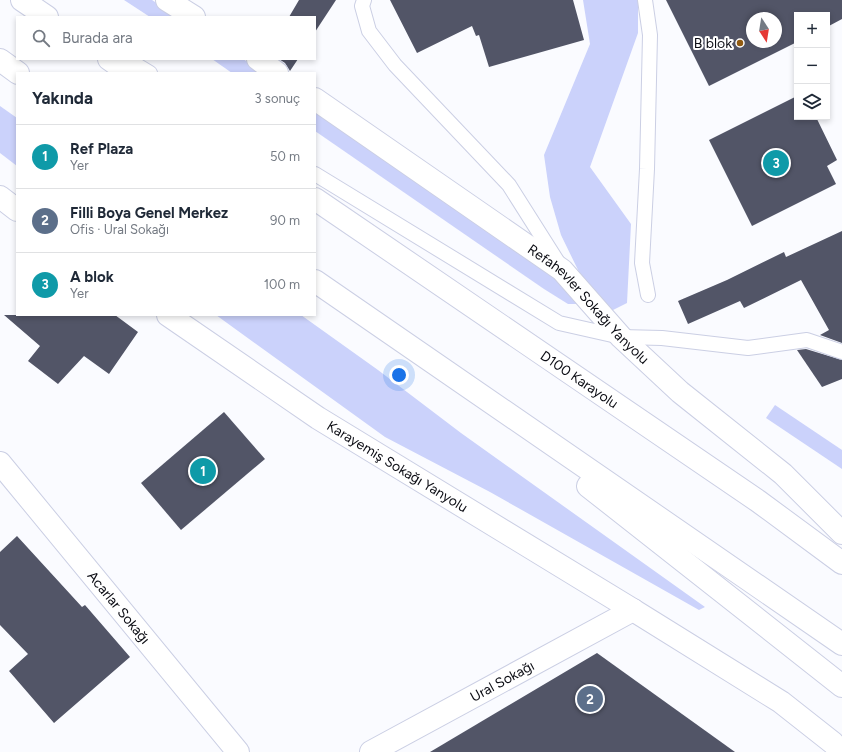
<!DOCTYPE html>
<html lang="tr">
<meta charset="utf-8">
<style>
:root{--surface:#fff;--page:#f2f2f3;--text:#1f2937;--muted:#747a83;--line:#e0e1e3;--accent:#b45309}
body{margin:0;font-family:Figtree,sans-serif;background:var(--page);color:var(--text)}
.controls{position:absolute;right:12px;top:12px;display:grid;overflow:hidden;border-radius:0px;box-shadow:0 2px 6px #0003}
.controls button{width:36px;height:36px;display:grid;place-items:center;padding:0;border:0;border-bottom:1px solid var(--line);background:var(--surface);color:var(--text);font:20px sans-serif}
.compass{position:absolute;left:746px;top:12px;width:36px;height:36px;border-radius:50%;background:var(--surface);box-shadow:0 2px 6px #0003;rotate:168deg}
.you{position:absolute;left:399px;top:375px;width:14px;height:14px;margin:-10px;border:3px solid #fff;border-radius:50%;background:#1a73e8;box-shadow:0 0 0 6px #1a73e833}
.badge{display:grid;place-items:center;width:26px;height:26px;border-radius:50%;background:var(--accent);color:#fff;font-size:13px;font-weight:700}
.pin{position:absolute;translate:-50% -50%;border:2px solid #fff;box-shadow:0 1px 4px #0006}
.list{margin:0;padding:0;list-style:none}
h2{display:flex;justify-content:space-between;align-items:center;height:52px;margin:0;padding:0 16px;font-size:17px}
h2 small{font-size:13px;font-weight:400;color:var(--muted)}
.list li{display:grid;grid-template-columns:26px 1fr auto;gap:12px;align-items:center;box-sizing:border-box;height:64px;padding:0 16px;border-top:1px solid var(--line)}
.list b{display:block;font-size:15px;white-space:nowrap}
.list p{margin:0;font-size:13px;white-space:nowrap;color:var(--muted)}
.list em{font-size:13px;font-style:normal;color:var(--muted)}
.icon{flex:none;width:22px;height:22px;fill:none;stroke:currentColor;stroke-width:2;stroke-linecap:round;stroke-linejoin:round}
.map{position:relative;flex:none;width:842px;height:752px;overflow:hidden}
.search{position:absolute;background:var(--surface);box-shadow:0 2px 6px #0003;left:16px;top:16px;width:300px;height:44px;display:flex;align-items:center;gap:10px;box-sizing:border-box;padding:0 14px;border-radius:0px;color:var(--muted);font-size:15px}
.panel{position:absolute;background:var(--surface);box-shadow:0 2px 6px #0003;left:16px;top:72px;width:300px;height:244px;border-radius:0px}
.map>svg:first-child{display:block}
.green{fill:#cbd2fb}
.building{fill:#525567;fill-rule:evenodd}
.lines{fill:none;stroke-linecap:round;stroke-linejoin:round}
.lane-casing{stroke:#cbcfe4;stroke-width:16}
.street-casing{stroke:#cbcfe4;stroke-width:24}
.secondary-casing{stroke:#cbcfe4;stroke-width:24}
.highway-casing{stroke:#cbcfe4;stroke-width:24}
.lane{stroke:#fff;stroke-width:14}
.street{stroke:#fff;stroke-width:22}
.secondary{stroke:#fff;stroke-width:22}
.highway{stroke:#fff;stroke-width:22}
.poi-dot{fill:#915b11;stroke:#fff;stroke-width:1.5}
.labels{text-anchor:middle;stroke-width:4;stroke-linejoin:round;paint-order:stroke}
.poi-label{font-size:14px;fill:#0a0b12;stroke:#fff;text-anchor:end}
.street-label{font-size:14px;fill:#0a0b12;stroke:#fff}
</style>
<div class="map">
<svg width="842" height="752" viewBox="0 0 842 752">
<rect width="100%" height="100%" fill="#fafbff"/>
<g class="green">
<path d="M124,0H152L178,17H150Z"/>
<path d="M583,0H638V33L590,167L631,224L627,303L611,311L579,272L561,235L550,197L544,155L590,44Z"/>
<path d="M212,59H243L265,73H232Z"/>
<path d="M0,106L17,118V166L0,153Z"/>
<path d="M315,107L567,285L583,304H568L544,289L315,131Z"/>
<path d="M216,315H301L378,370L461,433L705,607L699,610L490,492L385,437Z"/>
<path d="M775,405L842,450V469L766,418Z"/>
</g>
<g class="building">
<path d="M299,0H336L315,32V17H289Z"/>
<path d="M390,0H573L584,40L489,67L479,35L476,36L472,26L417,53Z"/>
<path d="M666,0H842V19L827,27V15H797V42L709,86ZM752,18H776V42H752Z"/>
<path d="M279,59H298L290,71L285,63Z"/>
<path d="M797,96V117H816L837,160L827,166L836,184L752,226L709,140Z"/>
<path d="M842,231V343L820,335L829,330L801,280L744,308L740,301L688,324L678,301L727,280L784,252L786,257Z"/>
<path d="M4,315H115L138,332L109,374L84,356L58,384L28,361L40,346Z"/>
<path d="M806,349L842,360V379L822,387L797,350Z"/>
<path d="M224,412L265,459L181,530L141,483Z"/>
<path d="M17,536L82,607L85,605L130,657L54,723L9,671L28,654L0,625V552Z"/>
<path d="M597,653L735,752H430Z"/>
</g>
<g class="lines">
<g class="lane-casing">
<g id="lane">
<path d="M364,0L362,6L369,31L395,65L509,185L559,264"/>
<path d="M645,0L650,35L647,169L642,263L648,295"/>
<path d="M127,59L150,73"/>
<path d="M315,174L559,323L621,337L662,338L748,348L807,340L842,352"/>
</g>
</g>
<g class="street-casing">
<g id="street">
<path id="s1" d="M0,463L238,752"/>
</g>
</g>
<g class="secondary-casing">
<g id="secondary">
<path d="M167,0L194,17"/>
<path d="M258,59L277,73"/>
<path id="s2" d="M315,99L562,270L621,337L680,392L783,474L842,533"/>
<path d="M0,197L17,210"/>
<path id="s3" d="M168,315L318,418L633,610"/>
<path id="s4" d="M371,752L633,610"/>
</g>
</g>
<g class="highway-casing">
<g id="highway">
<path d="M22,0L47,17"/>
<path d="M109,59L129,73"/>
<path d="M0,60L18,73"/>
<path id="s5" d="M315,199L758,501L842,563"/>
<path d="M315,281L842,644"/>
<path d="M588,486L842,686"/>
<path d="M633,610L781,702L833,743L841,752"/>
</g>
</g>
<use href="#lane" class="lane"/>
<use href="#street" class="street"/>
<use href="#secondary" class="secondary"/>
<use href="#highway" class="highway"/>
</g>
<circle class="poi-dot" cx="740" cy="43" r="4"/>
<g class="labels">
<g class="poi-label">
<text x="732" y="48">B blok</text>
</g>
<g class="street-label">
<text dy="5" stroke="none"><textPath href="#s2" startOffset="343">Refahevler Sokağı Yanyolu</textPath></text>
<text dy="5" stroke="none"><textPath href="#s5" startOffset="320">D100 Karayolu</textPath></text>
<text dy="5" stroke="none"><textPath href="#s3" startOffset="275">Karayemiş Sokağı Yanyolu</textPath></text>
<text dy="5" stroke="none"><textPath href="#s1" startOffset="187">Acarlar Sokağı</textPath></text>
<text dy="5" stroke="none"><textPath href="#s4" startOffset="149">Ural Sokağı</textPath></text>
</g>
</g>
</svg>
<div class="controls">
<button>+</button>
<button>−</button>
<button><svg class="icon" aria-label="layers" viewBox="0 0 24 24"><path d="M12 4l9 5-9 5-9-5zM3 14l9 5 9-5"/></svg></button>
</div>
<svg class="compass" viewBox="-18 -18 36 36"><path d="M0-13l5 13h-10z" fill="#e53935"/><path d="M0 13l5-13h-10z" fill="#747a83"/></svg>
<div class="you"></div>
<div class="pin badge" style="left:203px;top:471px;background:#0f9aa8">1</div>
<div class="pin badge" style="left:590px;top:699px;background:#5c6f8a">2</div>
<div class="pin badge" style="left:776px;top:163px;background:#0f9aa8">3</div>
<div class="search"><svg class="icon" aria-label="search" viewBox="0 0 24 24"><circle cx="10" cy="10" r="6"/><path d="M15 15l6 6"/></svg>Burada ara</div>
<section class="panel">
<h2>Yakında<small>3 sonuç</small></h2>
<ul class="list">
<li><span class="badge" style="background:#0f9aa8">1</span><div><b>Ref Plaza</b><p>Yer</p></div><em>50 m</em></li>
<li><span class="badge" style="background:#5c6f8a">2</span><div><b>Filli Boya Genel Merkez</b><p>Ofis · Ural Sokağı</p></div><em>90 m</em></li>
<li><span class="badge" style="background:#0f9aa8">3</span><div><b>A blok</b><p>Yer</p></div><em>100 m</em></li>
</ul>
</section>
</div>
